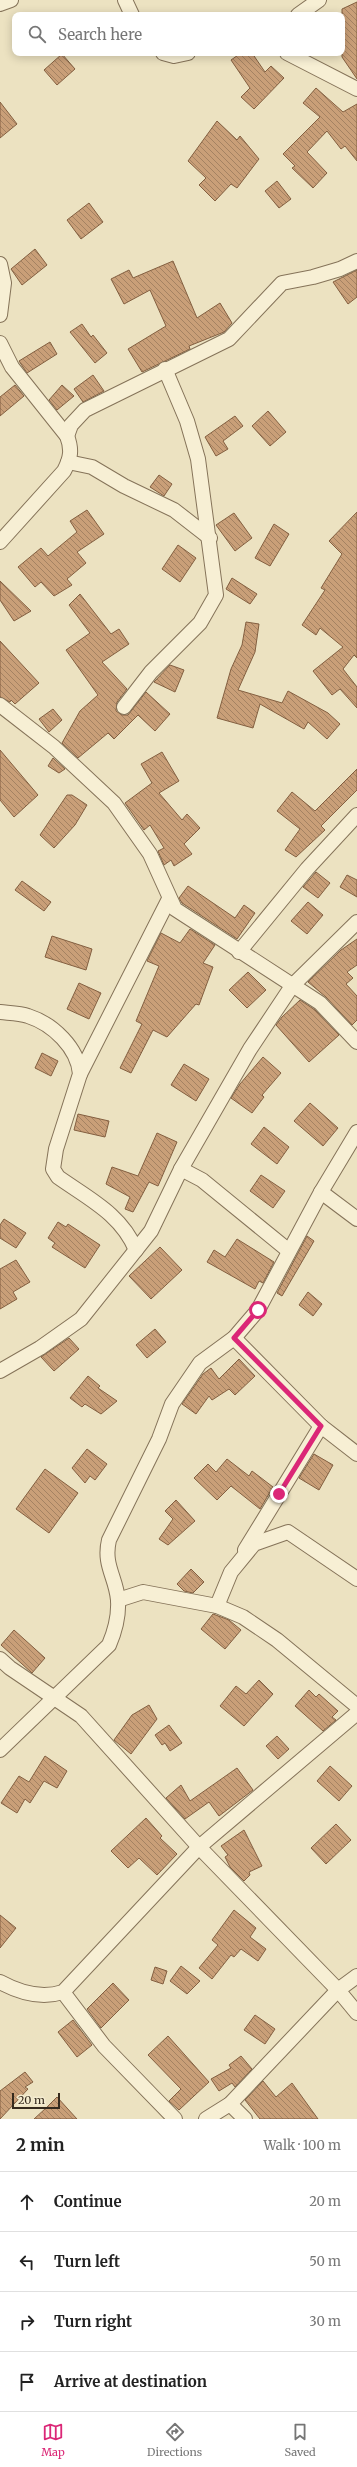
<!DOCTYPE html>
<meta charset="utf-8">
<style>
:root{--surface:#fff;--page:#f6f6f6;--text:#222;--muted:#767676;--line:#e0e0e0;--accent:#db2777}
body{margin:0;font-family:Merriweather,serif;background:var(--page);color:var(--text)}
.scale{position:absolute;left:12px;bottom:10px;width:48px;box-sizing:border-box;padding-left:4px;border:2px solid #352a1d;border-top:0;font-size:11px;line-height:14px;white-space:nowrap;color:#352a1d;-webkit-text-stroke:3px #f4ecd0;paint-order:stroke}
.stop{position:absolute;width:12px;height:12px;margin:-9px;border:3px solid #db2777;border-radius:50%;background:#fff}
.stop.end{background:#db2777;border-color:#fff;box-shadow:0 1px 4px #0008}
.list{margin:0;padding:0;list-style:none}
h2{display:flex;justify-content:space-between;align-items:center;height:52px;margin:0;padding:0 16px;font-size:17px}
h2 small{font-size:13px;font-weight:400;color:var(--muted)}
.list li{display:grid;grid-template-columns:26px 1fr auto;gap:12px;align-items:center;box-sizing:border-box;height:60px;padding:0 16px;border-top:1px solid var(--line)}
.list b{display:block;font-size:15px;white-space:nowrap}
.list em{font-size:13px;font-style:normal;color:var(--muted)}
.icon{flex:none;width:22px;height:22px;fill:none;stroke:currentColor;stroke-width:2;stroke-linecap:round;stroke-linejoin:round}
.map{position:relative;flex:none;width:357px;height:2119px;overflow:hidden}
.search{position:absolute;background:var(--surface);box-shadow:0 2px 10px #0003;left:12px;right:12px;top:12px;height:44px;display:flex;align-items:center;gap:10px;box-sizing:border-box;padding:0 14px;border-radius:8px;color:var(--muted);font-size:15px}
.sheet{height:292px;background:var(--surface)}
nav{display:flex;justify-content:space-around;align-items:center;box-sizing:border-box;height:56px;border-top:1px solid var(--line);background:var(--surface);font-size:11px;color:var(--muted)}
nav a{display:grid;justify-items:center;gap:2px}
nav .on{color:var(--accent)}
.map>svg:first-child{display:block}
.building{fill:url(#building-back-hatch);stroke:#835f40}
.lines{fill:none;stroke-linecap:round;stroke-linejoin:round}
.minor-casing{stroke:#857359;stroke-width:16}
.minor{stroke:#f7efd4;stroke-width:14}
.route{stroke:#db2777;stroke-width:5}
</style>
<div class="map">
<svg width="357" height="2119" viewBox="0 0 357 2119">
<defs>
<pattern id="building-back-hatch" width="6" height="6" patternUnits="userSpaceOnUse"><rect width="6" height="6" fill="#c99f78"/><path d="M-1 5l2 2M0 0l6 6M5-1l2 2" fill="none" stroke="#a48262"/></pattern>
</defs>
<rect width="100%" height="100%" fill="#ece2c1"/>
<g class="building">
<path d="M357,2V79L342,57V9Z"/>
<path d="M241,53H252L265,72L271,66L284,78L254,109L241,97L250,88L231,60Z"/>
<path d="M62,54L75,69L57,85L44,70Z"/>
<path d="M316,88L343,112L357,104V161L345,146L341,149L327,131L307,152L327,173L313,188L292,168L295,166L283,154L320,117L303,103Z"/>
<path d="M0,102L17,124L0,138Z"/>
<path d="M217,121L237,140L240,136L259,159L237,188L231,184L215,201L199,185L206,178L188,161Z"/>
<path d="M277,181L291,199L279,208L265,191Z"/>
<path d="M89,203L103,222L81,239L67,220Z"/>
<path d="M35,249L47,265L22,285L11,269Z"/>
<path d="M173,261L197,318L220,303L232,323L224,332L189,346L190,349L142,372L128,349L166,326L150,290L124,304L111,279L129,270L133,278Z"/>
<path d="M357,270V297L348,304L333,282Z"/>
<path d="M82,324L91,337L93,335L107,353L95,363L70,332Z"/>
<path d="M50,342L57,354L27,373L19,361Z"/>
<path d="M93,375L104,391L83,402L74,389Z"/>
<path d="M15,385L24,396L0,416V397Z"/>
<path d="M62,385L74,396L57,410L49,400Z"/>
<path d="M268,411L286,432L270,446L252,426Z"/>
<path d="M235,416L243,426L223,441L228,449L216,456L205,437Z"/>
<path d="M159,475L172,484L164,496L150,487Z"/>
<path d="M87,510L104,534L77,552L86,563L67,579L72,585L54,596L41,582L35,587L18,567L41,548L48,556L77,532L70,521Z"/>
<path d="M357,512V658L354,655L343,669L357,687V708L340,689L332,695L313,671L343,647L320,628L316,635L302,625L325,590L321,588L342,554L329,541Z"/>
<path d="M234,513L252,538L235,551L216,525Z"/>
<path d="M274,524L289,534L270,566L255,558Z"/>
<path d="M178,545L196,558L180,582L162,569Z"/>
<path d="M232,578L257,594L250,604L226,589Z"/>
<path d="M0,581L31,611L14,621L0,600Z"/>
<path d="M80,594L111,634L119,629L129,644L102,662L127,689L117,702L116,711L122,715H128L146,692L170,714L155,731L138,715L114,739L108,733L78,758L62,743L80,711L98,695L66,650L90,633L69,605Z"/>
<path d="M246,622L259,624L255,652L238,690L282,703L288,691L328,713L340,724L327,739L308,722L304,729L260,704L253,728L217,718L231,669L242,645Z"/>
<path d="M0,641L39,683L15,704L11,700L10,702L0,697Z"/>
<path d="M170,665L184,670L175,692L154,682Z"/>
<path d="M53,709L62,720L49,732L39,719Z"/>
<path d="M0,750L38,795L14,817L0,800Z"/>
<path d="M162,752L179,781L159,793L182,820L187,814L200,828L184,844L192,854L174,866L171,860L164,865L158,851L164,848L150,825L144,830L125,803L152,783L141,764Z"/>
<path d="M53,758L65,769L59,773L48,766Z"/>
<path d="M357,769V790L321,826L325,830L296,857L285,850L300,829L277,811L292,792L315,811Z"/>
<path d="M67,795H72L87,805L75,825L54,848L40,835Z"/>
<path d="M316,872L330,883L318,898L303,887Z"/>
<path d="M347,875L357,880V897L340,887Z"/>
<path d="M22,881L51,902L44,911L15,890Z"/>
<path d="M188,886L235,918L244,905L255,913L237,939L182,903L179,898Z"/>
<path d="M308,902L323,915L307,934L291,921Z"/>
<path d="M190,929L215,945L203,963L213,967L199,1005L196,1004L167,1037L153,1030L131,1073L120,1068L142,1024L136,1021L159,966L147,961L161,933L180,943Z"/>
<path d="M52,936L92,949L86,970L45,957Z"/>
<path d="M357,939V965L347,972L353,978L346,984L357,996V1020L352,1025L326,997L308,982L341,950Z"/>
<path d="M248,972L266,990L247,1008L229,990Z"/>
<path d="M79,983L101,993L89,1019L67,1009Z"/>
<path d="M300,1000L315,1010L339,1035L309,1062L276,1025L282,1017Z"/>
<path d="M42,1053L58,1061L51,1076L35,1068Z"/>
<path d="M263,1057L281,1073L262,1095L264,1097L252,1113L231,1098L240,1084Z"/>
<path d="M184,1064L209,1079L196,1101L171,1085Z"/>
<path d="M310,1103L338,1128L323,1146L294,1121Z"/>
<path d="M78,1114L109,1121L105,1137L74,1130Z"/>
<path d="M264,1127L289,1147L277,1164L251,1144Z"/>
<path d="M157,1133L177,1142L158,1186L149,1182L133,1212L125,1209L130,1197L106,1184L112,1167L138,1176Z"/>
<path d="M261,1175L285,1191L273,1208L250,1191Z"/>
<path d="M4,1219L26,1233L16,1248L0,1238V1225Z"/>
<path d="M58,1222L66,1227L68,1224L100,1245L85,1268L52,1247L55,1243L48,1238Z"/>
<path d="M307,1236L314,1241L282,1296L277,1293Z"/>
<path d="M237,1239L274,1262L263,1283L259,1281L255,1289L207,1262L214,1250L225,1257Z"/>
<path d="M160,1247L182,1270L151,1299L129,1276Z"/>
<path d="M16,1260L30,1282L13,1292L17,1299L0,1309V1269Z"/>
<path d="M308,1292L322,1304L313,1316L299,1305Z"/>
<path d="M155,1329L166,1342L147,1358L136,1345Z"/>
<path d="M69,1338L79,1349L54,1371L41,1357Z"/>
<path d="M239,1359L255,1376L235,1395L229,1389L212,1400L209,1396L196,1414L182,1404L203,1374L211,1368L219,1379Z"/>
<path d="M88,1376L100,1386L98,1388L117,1401L101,1414L85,1404L82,1407L70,1398Z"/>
<path d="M87,1449L107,1464L95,1480L90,1476L85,1483L72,1468Z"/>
<path d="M314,1454L333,1465L319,1490L299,1478Z"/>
<path d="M227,1459L249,1476L252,1471L273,1487L260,1509L231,1486L217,1500L194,1478L208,1464L216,1472Z"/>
<path d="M45,1469L78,1493L49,1533L16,1509Z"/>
<path d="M176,1500L195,1521L168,1545L159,1539L173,1519L165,1511Z"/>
<path d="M191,1569L204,1582L193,1593L184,1591L177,1584Z"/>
<path d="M213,1614L229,1620L241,1630L225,1649L201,1629Z"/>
<path d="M14,1630L45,1658L32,1673L1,1645Z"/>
<path d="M259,1680L273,1694L244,1726L220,1706L236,1686L246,1694Z"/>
<path d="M309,1690L316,1697L319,1694L338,1711L332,1717L336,1720L323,1731L295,1706Z"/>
<path d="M149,1705L157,1719L131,1754L114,1740L132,1715Z"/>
<path d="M169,1725L182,1743L170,1751L165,1743L162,1745L155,1735Z"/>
<path d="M277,1736L289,1749L278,1759L266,1746Z"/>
<path d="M45,1756L67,1771L57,1788L44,1781L30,1803L25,1799L17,1813L1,1803L19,1776L29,1782Z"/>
<path d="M330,1766L352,1786L339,1801L317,1781Z"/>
<path d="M237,1768L253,1790L219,1816L209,1802L185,1819L166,1798L181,1785L190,1801Z"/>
<path d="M146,1818L162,1836L160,1838L177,1854L157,1875L139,1858L128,1868L111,1851Z"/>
<path d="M336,1824L351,1840L326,1864L311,1848Z"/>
<path d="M244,1830L262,1866L249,1872L250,1875L244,1881L230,1867L225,1857L228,1855L221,1846Z"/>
<path d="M234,1910L256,1928L250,1937L266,1949L258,1961L241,1949L234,1957L231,1955L212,1979L199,1968L218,1945L212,1940Z"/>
<path d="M0,1915L16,1928L0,1948Z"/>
<path d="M181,1966L200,1981L187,1994L170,1981Z"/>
<path d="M155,1967L167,1971L163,1984L151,1980Z"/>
<path d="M113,1983L129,2000L101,2028L87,2009Z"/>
<path d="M255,2015L275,2029L265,2044L244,2030Z"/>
<path d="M73,2020L92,2045L77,2057L58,2032Z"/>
<path d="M168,2036L209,2082L179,2110L169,2101L181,2089L148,2055Z"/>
<path d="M241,2056L252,2069L235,2087L232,2083L219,2091L211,2079L231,2068L229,2065Z"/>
<path d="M25,2072L33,2082L25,2087L28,2089L0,2119V2091Z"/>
<path d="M263,2081L276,2097L292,2083L318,2119H260L245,2100Z"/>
<path d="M57,2097L77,2119H34L46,2108Z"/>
</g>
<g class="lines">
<g class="minor-casing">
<g id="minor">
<path d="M125,0L132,15"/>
<path d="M0,4L11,0"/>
<path d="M298,15L319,0"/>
<path d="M163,53L174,56L188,53"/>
<path d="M287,53L357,89"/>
<path d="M0,264L4,283L0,315"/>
<path d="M0,343L12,367L67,436C72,449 71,458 64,471L0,542"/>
<path d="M67,436L71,425L85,410L229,339L282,283L313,277L340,269L357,261"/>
<path d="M68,462L92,467L124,486L174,510L210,538"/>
<path d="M0,705L54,747L114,803L150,854L175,909L320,1003L357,1042"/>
<path d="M124,707L151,672L200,623L216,595L198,459L187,421L165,369"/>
<path d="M239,952L307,869L357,815"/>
<path d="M0,1012C9,1013 20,1013 28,1016C53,1024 78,1048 80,1074L56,1149L53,1169L58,1177C89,1199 121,1214 136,1250"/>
<path d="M80,1074L169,899"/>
<path d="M181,1169L202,1180L289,1251"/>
<path d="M321,1192L357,1219"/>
<path d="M234,1338L321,1426L357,1454"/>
<path d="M0,1371L40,1348L81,1319L151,1231L181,1169L250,1049L292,986L357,922"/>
<path d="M245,1550L321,1426"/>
<path d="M118,1600L143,1592L217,1606L243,1617L277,1640L357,1706"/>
<path d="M217,1606L231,1572L254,1544L288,1532L357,1579"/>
<path d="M0,1659L10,1668L81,1716L199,1847L338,1990L357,2013"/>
<path d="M0,1750L109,1645C115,1631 119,1616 118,1600C116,1577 103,1565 109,1540L159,1439L172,1404L200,1363L234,1338L258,1310L321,1192L357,1132"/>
<path d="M0,1982C20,1993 41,1999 63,1992L199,1847L357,1713"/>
<path d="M63,1992L104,2046L175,2119"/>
<path d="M230,2104L245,2119"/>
<path d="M206,2119L230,2104L338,1990L357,1976"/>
</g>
</g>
<use href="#minor" class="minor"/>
</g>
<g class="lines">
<path class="route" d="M258,1310L234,1338L321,1426L279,1494"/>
</g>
</svg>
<div class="scale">20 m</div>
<div class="stop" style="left:258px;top:1310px"></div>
<div class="stop end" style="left:279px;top:1494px"></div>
<div class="search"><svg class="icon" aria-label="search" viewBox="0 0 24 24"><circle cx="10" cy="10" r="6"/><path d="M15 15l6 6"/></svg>Search here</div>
</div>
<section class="sheet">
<h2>2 min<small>Walk · 100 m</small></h2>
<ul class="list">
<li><svg class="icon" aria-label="ahead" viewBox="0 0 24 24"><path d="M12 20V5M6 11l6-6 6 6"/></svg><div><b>Continue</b></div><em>20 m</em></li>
<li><svg class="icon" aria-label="left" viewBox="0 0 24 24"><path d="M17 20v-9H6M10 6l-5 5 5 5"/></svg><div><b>Turn left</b></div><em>50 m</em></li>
<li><svg class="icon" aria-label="right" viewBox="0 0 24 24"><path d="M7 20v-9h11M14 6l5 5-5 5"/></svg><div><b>Turn right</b></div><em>30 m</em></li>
<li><svg class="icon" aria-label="arrive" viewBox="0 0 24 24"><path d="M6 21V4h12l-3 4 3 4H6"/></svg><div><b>Arrive at destination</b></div></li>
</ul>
</section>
<nav>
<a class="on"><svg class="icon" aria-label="map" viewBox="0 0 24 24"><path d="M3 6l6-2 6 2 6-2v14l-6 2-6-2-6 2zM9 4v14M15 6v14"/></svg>Map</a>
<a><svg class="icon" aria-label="directions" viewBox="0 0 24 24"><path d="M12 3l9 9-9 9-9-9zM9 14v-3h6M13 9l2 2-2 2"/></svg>Directions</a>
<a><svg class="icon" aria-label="saved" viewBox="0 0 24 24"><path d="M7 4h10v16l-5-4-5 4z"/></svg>Saved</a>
</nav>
